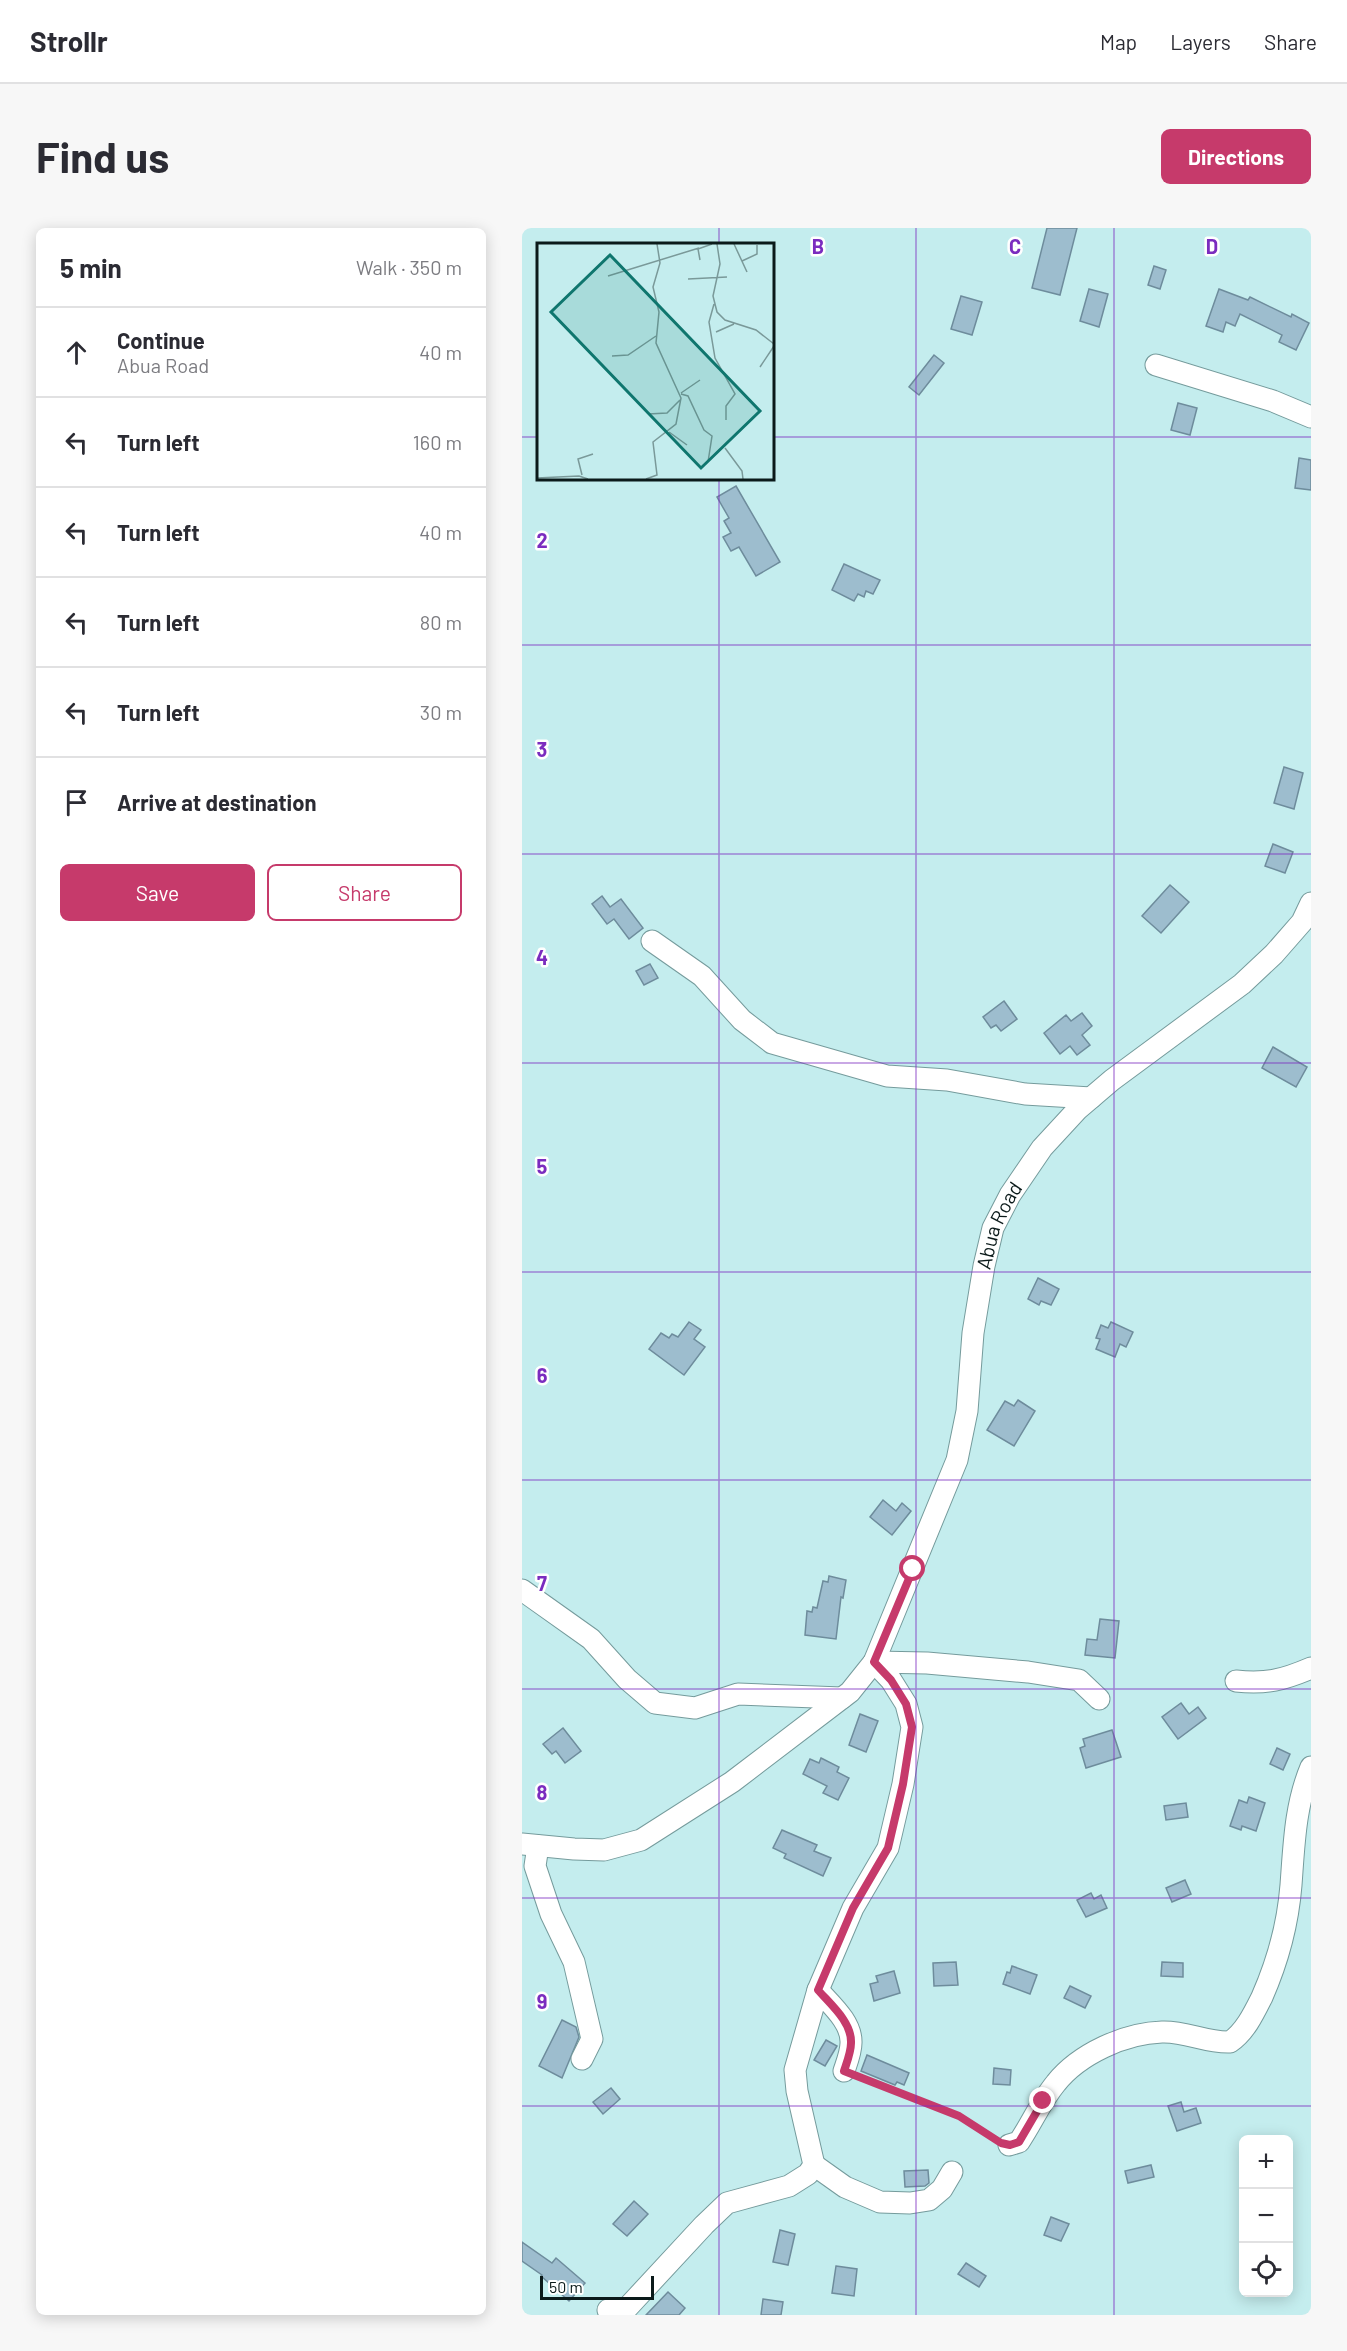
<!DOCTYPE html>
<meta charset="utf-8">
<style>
:root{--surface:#fff;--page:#f7f7f7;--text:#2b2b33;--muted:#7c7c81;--line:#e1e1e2;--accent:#c63a6b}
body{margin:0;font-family:Barlow,sans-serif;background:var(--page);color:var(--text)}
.controls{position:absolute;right:18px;bottom:18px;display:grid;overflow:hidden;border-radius:9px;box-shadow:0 3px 15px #0003}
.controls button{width:54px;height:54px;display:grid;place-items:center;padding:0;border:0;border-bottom:2px solid var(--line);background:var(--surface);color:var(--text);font:30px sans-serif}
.scale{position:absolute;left:18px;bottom:15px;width:114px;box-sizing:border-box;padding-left:6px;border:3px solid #0b1a1a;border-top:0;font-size:16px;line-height:21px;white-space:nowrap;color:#0b1a1a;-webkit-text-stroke:4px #fff;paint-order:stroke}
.stop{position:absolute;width:18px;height:18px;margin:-14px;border:4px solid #c63a6b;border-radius:50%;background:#fff}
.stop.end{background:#c63a6b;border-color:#fff;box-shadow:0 2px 6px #0008}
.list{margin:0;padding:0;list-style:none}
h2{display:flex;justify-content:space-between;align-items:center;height:78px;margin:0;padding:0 24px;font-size:26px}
h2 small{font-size:20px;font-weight:400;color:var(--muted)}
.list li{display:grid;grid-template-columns:39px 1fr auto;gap:18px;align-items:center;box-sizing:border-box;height:90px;padding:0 24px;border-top:2px solid var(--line)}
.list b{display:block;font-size:22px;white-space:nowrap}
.list p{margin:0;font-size:20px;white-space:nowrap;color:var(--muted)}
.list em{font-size:20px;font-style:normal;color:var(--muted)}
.actions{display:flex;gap:12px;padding:18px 24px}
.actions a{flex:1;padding:14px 0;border:2px solid var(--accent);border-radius:9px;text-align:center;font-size:21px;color:var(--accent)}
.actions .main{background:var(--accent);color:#fff}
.icon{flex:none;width:33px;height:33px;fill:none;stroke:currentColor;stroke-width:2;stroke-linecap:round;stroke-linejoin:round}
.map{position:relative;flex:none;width:789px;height:2087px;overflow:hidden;border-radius:9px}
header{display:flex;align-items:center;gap:36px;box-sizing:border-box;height:84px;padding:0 30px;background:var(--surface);border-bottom:2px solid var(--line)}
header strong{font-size:28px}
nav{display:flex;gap:33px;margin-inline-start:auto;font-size:21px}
.intro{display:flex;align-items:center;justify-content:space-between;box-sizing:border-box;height:144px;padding:0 36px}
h1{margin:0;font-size:42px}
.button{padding:15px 27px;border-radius:9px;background:var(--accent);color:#fff;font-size:21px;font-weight:700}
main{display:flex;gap:36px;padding:0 36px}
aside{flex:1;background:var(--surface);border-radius:9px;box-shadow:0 3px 15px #0003}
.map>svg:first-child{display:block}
.building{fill:#9dbdce;stroke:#6e8c9c;stroke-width:1.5}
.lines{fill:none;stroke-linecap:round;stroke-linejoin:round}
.minor-casing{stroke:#759b9c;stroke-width:23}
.path{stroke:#749192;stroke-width:3;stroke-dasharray:4.5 3;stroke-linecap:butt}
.minor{stroke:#fff;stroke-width:21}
.route{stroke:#c63a6b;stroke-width:8}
.grid{fill:none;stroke:#7b2cbf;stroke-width:1.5;stroke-opacity:0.55}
.labels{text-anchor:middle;stroke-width:5;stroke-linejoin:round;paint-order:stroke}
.street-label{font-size:20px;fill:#0b1a1a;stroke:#fff}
.inset-road{fill:none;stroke:#7a9999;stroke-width:1.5}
.view{fill:#0f766e;fill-opacity:0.15;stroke:#0f766e;stroke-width:3}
.inset-edge{fill:none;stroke:#0b1a1a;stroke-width:3}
.grid-label{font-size:20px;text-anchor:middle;font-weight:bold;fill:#7b2cbf;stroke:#fff;stroke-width:5;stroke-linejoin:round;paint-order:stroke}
</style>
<header>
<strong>Strollr</strong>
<nav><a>Map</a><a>Layers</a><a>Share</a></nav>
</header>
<div class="intro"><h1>Find us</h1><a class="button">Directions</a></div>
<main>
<aside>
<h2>5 min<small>Walk · 350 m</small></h2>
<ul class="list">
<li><svg class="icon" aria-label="ahead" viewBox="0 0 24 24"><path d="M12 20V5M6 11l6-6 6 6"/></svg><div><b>Continue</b><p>Abua Road</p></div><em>40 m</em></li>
<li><svg class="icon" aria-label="left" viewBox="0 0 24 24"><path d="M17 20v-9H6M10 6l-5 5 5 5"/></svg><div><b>Turn left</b></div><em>160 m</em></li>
<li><svg class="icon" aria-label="left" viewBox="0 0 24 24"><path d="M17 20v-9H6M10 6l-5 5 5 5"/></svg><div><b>Turn left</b></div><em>40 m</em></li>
<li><svg class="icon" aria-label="left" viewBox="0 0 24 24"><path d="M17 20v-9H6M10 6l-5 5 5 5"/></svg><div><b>Turn left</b></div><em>80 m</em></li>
<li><svg class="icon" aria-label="left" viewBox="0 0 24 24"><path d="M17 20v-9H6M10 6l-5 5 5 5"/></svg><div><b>Turn left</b></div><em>30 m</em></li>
<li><svg class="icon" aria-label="arrive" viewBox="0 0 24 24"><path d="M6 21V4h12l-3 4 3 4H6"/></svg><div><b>Arrive at destination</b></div></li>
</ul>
<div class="actions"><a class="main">Save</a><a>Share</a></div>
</aside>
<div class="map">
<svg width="789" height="2087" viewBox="0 0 789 2087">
<rect width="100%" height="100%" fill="#c4edee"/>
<g class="building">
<path d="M525,0H555L538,67L510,60Z"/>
<path d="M632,38L644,42L638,61L626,57Z"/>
<path d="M567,61L586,66L577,99L558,93Z"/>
<path d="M697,61L726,72L728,69L769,89L770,86L787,95L774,122L757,114L760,107L718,86L713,98L704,94L701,104L684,98Z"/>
<path d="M439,68L460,74L450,107L429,101Z"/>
<path d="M412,127L422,135L397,167L387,159Z"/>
<path d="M656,175L675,180L668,207L649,202Z"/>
<path d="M777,230L789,232V262L773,260Z"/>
<path d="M214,258L258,334L234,348L217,319L209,323L201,309L209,305L202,293L207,290L195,269Z"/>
<path d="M322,336L358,352L351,366L344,363L342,369L336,366L332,373L310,362Z"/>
<path d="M762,539L781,545L772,581L752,575Z"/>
<path d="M751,616L771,624L763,645L743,638Z"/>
<path d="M648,657L667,674L639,705L620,688Z"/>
<path d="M80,668L88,679L99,671L121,700L107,711L92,691L85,696L70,676Z"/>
<path d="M128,736L136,750L122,757L114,743Z"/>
<path d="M482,773L495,791L479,803L474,797L469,800L461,789Z"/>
<path d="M560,785L570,798L560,807L568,817L555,827L548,818L538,826L522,805L544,787L549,793Z"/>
<path d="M751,819L785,839L774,859L740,840Z"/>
<path d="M516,1050L537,1061L529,1077L519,1073L517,1077L506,1071Z"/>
<path d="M167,1094L179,1102L172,1111L183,1119L162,1147L127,1121L139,1105L147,1110L150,1106L156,1109Z"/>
<path d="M589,1094L611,1104L604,1119L598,1116L593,1129L574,1121L578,1111L574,1110L579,1097L586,1100Z"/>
<path d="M496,1172L513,1183L492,1218L465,1202L483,1173L492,1178Z"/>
<path d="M361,1272L374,1283L380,1275L389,1283L370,1307L348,1289Z"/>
<path d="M307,1348L324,1352L321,1370L319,1369L314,1411L283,1407L285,1383L290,1384L291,1379L295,1380L301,1353L306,1354Z"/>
<path d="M578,1391L597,1393L593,1430L563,1427L565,1411L575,1412Z"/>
<path d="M659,1475L667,1486L676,1479L684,1490L656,1511L640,1489Z"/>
<path d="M338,1486L356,1493L344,1524L327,1517Z"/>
<path d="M41,1500L59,1523L43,1535L34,1523L30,1526L21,1516Z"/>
<path d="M590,1502L599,1529L564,1540L558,1520L563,1518L561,1511Z"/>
<path d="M755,1520L768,1526L761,1542L748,1536Z"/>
<path d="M299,1530L317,1539L315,1544L327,1550L316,1572L301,1565L305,1558L281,1546L288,1531L297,1535Z"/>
<path d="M727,1569L743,1575L734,1603L720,1598L719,1602L708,1598L717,1572L725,1575Z"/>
<path d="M664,1575L666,1589L644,1592L642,1578Z"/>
<path d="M260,1602L295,1617L292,1623L309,1630L301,1648L262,1630L264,1626L251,1620Z"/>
<path d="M663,1652L669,1666L650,1674L644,1660Z"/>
<path d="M569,1665L572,1671L579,1667L585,1680L564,1689L555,1672Z"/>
<path d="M434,1734L436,1757L412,1758L411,1735Z"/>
<path d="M640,1734L661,1735V1749L639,1748Z"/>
<path d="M490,1738L515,1747L508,1766L481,1756L485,1744L488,1745Z"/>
<path d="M372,1743L378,1765L352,1773L348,1756L356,1754L354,1748Z"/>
<path d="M548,1758L569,1768L563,1780L542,1770Z"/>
<path d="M40,1792L54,1799L57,1809L40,1850L17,1838Z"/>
<path d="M304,1812L315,1818L303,1838L292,1832Z"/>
<path d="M345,1827L387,1845L382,1857L375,1854L373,1857L339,1843Z"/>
<path d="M472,1840L489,1842L488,1857L471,1856Z"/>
<path d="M89,1860L98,1871L81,1886L71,1874Z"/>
<path d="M659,1874L662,1884L674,1880L679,1895L655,1903L646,1878Z"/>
<path d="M629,1937L632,1949L606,1955L603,1943Z"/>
<path d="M406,1942L407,1955L403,1958L383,1959L382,1943Z"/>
<path d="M112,1973L126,1986L105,2008L91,1996Z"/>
<path d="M529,1989L547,1996L539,2013L522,2007Z"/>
<path d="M258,2002L273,2006L266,2037L251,2034Z"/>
<path d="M0,2014L30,2035L34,2030L63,2055L47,2073L19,2048L20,2047L0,2033Z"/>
<path d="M444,2035L464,2048L457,2059L436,2046Z"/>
<path d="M314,2038L335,2041L332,2068L310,2065Z"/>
<path d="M146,2064L163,2080L157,2087H124Z"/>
<path d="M241,2071L261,2074L259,2087H239Z"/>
</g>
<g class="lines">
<g class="minor-casing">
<g id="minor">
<path d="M634,137L751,173L789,189"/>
<path d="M130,713L180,748L220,792L250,815L365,848L425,852L503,866L569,870"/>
<path d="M0,1362L69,1411L105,1451L133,1475L173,1480L216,1466L320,1470"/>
<path d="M352,1434L405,1435L506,1444L557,1452L577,1471"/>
<path d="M714,1453C745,1456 761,1452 789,1440"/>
<path id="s1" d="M0,1616L52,1621L82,1622L119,1612L210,1554L328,1464L352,1434L435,1232L445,1183L451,1105L462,1038L471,1000L488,967L520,920L556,881L590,852L720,756L752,726L780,694L789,675"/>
<path d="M16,1618L13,1638L29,1686L52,1734L70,1811L60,1831"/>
<path d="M296,1762C308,1776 330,1794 329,1815C329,1824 325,1834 322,1843"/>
<path d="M487,1917L497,1914C510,1895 519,1873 534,1855C557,1826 603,1805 640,1804C664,1803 684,1815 708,1814C723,1804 732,1785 740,1769C755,1735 766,1695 769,1657C772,1617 773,1577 789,1539"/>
<path d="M292,1937L323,1959L358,1974L388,1975L407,1972L420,1961L430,1944"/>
<path d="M86,2082L106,2079L182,1997L205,1975L267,1958L286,1946L292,1937L275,1863L273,1842L296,1762L331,1680L366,1620L381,1556L390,1499L384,1476L369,1452L352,1434"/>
</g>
</g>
<path class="path" d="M337,1849L437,1888L472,1911"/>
<use href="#minor" class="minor"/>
</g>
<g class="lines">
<path class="route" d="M391,1341L352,1434L369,1452L384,1476L390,1499L381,1556L366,1620L331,1680L296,1762C308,1776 330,1794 329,1815C329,1824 325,1834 322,1843L437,1888L479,1915L488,1917L497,1914L521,1873"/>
</g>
<path class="grid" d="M197,0V16M394,0V2087M592,0V2087M0,209H16M250,209H789M197,250V2087M0,417H789M0,626H789M0,835H789M0,1044H789M0,1252H789M0,1461H789M0,1670H789M0,1878H789"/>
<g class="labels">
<g class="street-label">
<text dy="7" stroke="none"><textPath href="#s1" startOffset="873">Abua Road</textPath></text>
</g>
</g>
<g transform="translate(15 15)">
<rect width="237" height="237" fill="#c4edee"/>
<path class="inset-road" d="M180,1L183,21L176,53L180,69L188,77L219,87L237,101M197,1L210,29M163,17L161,6L175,1M205,18L220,11V2M71,33L162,5M151,36L190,34M177,61L172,79L178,115L198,151L189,163V177M179,89L197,81M75,113L91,112L119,93M223,124L237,103M144,150L163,137M144,151L151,153L167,187L175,193L171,219M111,171L130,170L143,157M132,189L150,202M188,205L205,228L206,236M45,232L41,216L56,211M0,235L42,233L51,236M109,236L120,232L116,199L139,181L144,155L119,100L122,69L116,44L123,20L120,1"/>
<path class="view" d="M73,12L223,168L164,225L14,69Z"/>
<rect width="237" height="237" class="inset-edge"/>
</g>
<g class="grid-label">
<text x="296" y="26">B</text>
<text x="493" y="26">C</text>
<text x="690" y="26">D</text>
<text x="20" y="320">2</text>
<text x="20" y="529">3</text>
<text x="20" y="737">4</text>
<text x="20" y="946">5</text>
<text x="20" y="1155">6</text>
<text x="20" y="1363">7</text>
<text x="20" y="1572">8</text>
<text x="20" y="1781">9</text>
</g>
</svg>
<div class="controls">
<button>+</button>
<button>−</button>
<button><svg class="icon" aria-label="locate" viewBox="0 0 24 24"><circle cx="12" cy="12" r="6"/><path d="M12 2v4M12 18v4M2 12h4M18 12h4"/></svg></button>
</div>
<div class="scale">50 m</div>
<div class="stop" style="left:391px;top:1341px"></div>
<div class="stop end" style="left:521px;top:1873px"></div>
</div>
</main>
